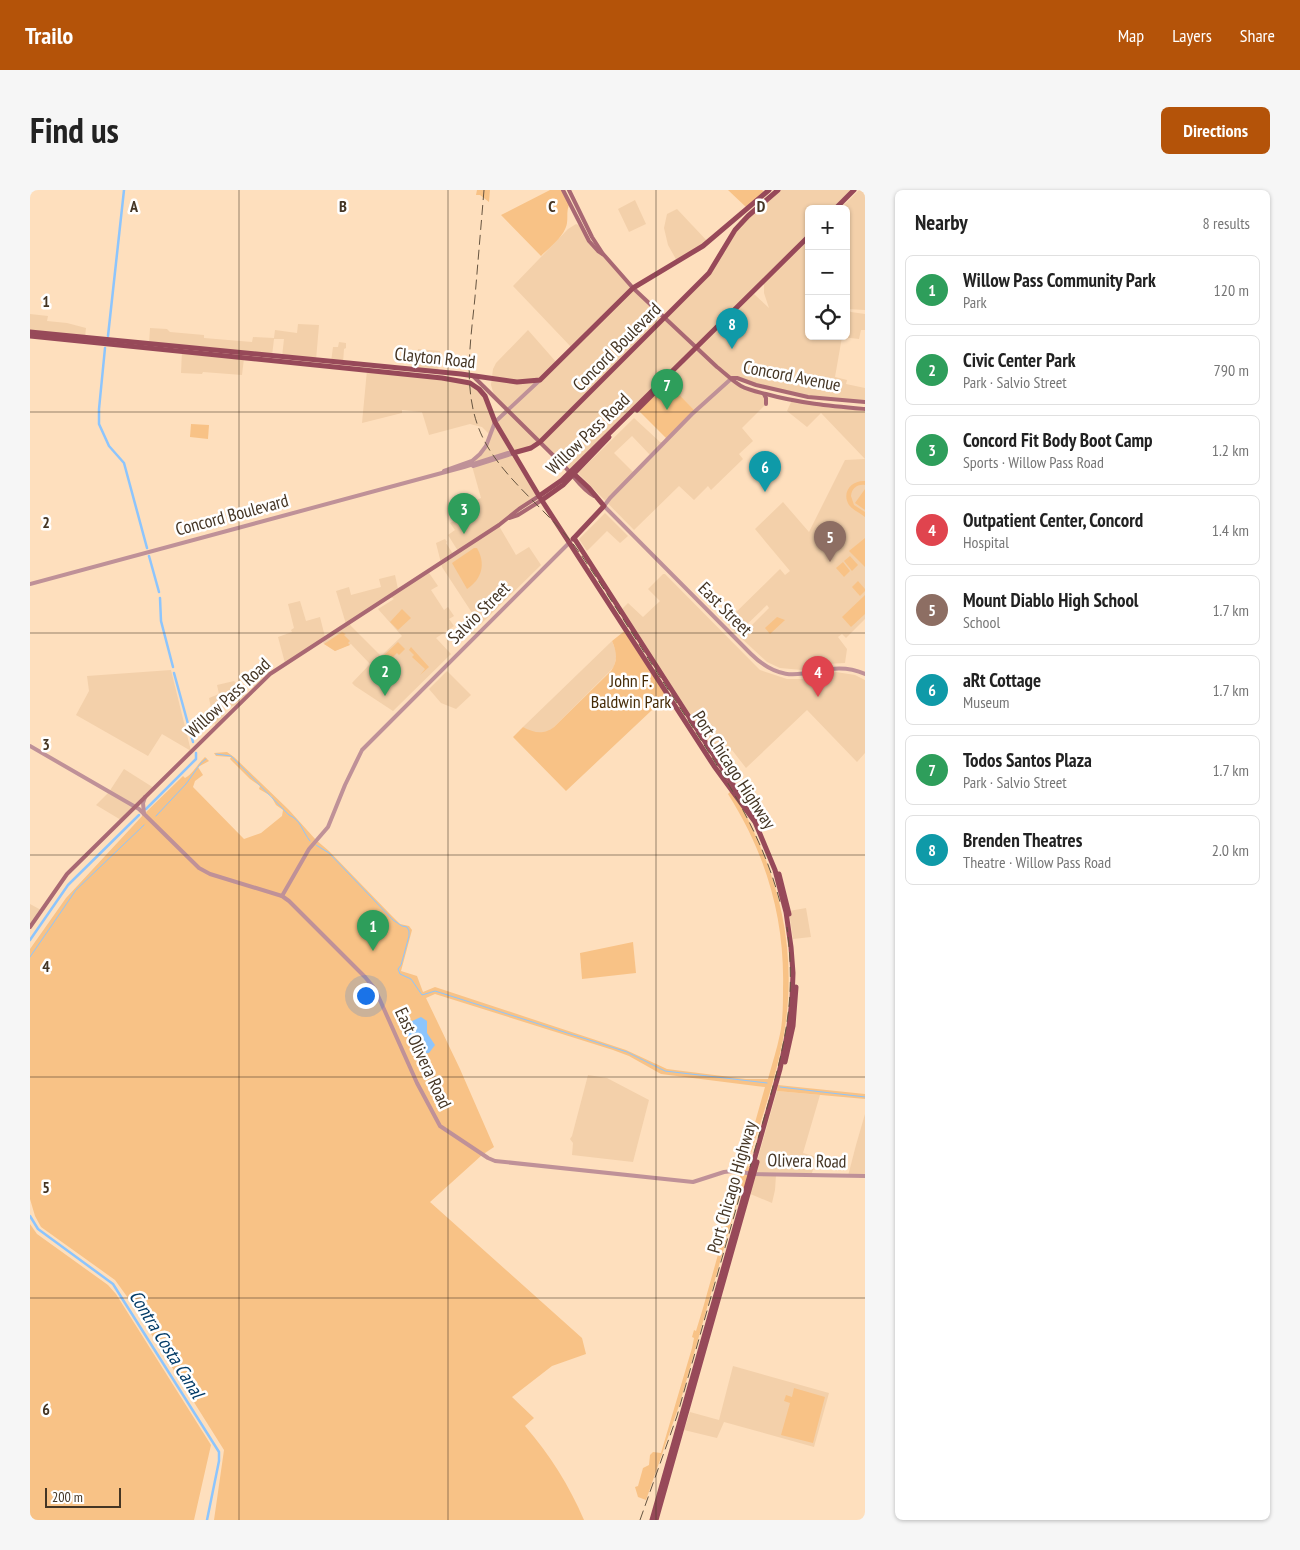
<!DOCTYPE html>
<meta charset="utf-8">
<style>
:root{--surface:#fff;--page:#f6f6f6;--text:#222;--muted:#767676;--line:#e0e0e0;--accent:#b45309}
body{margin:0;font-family:"PT Sans Narrow",sans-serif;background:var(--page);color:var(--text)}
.controls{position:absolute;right:15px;top:15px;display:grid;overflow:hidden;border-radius:8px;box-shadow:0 1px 4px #0004}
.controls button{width:45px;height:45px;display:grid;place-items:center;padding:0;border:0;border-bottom:1px solid var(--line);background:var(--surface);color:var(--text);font:25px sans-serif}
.scale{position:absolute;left:15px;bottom:12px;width:76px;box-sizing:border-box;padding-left:5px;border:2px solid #443524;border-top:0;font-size:14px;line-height:18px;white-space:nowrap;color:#443524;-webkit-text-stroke:4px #fff;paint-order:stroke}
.you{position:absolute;left:335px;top:805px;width:18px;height:18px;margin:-12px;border:4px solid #fff;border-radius:50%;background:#1a73e8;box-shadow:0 0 0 8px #1a73e833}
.badge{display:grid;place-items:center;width:32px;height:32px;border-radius:50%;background:var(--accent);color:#fff;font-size:16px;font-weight:700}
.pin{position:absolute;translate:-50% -41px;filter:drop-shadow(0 1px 2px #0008)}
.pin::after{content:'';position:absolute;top:26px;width:18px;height:15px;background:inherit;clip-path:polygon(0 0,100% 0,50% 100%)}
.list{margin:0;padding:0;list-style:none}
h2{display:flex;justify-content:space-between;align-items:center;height:65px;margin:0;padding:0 20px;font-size:21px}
h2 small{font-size:16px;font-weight:400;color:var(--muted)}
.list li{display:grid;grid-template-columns:32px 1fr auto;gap:15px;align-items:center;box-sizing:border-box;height:70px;margin:0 10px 10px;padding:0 10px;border:1px solid var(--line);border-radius:8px}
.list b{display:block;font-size:19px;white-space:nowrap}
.list p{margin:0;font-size:16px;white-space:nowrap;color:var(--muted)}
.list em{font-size:16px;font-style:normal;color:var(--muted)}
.icon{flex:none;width:28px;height:28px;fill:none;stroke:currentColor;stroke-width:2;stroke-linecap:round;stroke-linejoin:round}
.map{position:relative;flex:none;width:835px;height:1330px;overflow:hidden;border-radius:8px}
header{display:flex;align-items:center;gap:30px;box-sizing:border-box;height:70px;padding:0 25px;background:var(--accent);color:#fff}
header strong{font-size:24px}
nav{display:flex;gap:28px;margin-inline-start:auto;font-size:18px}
.intro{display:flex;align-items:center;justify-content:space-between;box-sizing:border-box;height:120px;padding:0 30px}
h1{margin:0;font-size:35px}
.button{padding:12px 22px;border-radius:8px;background:var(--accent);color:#fff;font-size:18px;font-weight:700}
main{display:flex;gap:30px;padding:0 30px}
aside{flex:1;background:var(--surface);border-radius:8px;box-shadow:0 1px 4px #0004}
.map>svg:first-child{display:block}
.built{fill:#f3d0aa;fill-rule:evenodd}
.green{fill:#f8c286}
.water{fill:#8dc5fd}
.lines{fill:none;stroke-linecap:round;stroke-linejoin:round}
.stream{stroke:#8dc5fd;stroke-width:1}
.canal{stroke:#8dc5fd;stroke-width:2.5}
.tertiary{stroke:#bf9198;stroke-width:4}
.secondary{stroke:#a96873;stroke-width:4}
.primary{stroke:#974959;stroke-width:5}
.rail{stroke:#665440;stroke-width:1;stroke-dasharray:10 5;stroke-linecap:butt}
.grid{fill:none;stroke:#443524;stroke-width:1;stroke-opacity:0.55}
.labels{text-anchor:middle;stroke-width:5;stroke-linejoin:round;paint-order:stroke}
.street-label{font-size:18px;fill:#443524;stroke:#fff}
.park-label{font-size:18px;fill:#452b07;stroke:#fff}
.water-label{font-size:19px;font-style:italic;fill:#023a66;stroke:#fff}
.grid-label{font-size:16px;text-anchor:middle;font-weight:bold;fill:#443524;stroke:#fff;stroke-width:5;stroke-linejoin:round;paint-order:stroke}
</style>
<header>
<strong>Trailo</strong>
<nav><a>Map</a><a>Layers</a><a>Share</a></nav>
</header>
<div class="intro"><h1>Find us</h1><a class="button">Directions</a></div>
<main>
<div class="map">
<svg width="835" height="1330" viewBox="0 0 835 1330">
<rect width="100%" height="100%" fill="#fedfbd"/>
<g class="built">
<path d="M748,0H824L805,19H779V46L540,282L510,252L484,263L509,306L469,336L486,365L499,357L511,375L450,435L412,377L406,353L415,349L417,352L416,353L423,364L428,361L418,345L425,340L420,333L435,325L428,309L440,306L442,312L451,308L442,276V271L453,262L460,245L452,237L440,234L399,245L392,222L372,220V223L332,233L337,180L434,190L449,199L465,232L478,219L464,205L461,195L463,179L466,173L498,140L527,173L542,158L483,96L538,39L546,34L551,36L559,51L574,65L603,98L635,128L679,83L705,40Z"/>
<path d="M829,0H835V120L817,119L821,122L835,124V140H831L829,149L812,147L805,187L817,190L816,194L835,198V212L778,207L702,188L704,192L734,204L736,214L712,238L723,251L709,264L713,269L681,300L678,296L664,310L649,296L604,340L548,283L604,228L630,252H634L665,221L636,191L724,104L739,118L734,103V93L779,49V146H816V19H810ZM602,246L621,266L604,283L584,263Z"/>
<path d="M605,10L616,34L599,42L588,19Z"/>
<path d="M647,19L678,52L647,71L638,55L634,38L637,24Z"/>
<path d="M0,124L18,126L17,131L37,133L56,138L55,147L0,142Z"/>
<path d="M268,134L289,135L286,170L252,167L254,149H244L242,166L119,154L120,138L137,139L140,142L174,145V148L222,152L223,147L244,148L245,140L267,143Z"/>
<path d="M309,152L316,153V158L314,159L313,173L301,172L303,157H308Z"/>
<path d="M388,159L410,161L408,182L386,180Z"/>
<path d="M152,161L214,168L212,185L173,182L172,184L151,183Z"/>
<path d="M762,210L835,219V429L816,448L812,444L808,447L817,459L815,473L796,474L772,480L750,478L737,472L710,447L739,418L737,415L707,444L696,432L750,379L755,385L760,381L725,339L753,312L779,342L815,270L835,269L791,223L777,237L757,221Z"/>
<path d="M575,323L598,346L590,353L577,341L557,361L549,349Z"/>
<path d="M397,380L408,396L401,400L414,420L418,417L424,426L419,429L424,436L406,448L421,464L363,521L325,496L322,493L340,474L321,454L305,461L293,453L295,449L255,473L248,447L262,442L261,440L264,438L258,414L270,411L276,431L290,427L295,447L316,434L306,401L319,397L321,405L351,397L349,389L365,385L368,399ZM359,406L364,409L348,419L372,446L351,466L321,436L319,432Z"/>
<path d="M633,384H635L730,480L757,489H774L806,482L825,485L835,490V563L827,572L777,520L716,578L702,560L688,572L591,420L598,413L613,427L630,411L618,399Z"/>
<path d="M582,451L587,464L584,477L524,537L519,541L509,543L501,542L493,537Z"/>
<path d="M223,479L232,491L225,497L215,486Z"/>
<path d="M141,480L161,561L132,544L118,566L46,525L59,501L57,486Z"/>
<path d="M417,481L441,505L426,519L411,513L399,499Z"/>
<path d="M204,491L217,505L208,514L200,517L192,513L195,528L186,537L181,524L182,523L179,508L189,504L187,495Z"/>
<path d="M94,579L124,598L91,630L66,615L79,602Z"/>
<path d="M0,714L11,720L0,737Z"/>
<path d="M776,718L781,747L763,749L759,721Z"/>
<path d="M558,885L577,888L619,910L603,972L542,965L543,953L540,949L542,946Z"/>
<path d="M747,901L790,905L773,963L787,967L781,986L746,985L745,1000L742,1013L718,1003Z"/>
<path d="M835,924V986H818L826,955Z"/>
<path d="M703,1176L799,1203L784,1257L694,1232L687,1248L654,1240L660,1222L689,1230Z"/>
</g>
<g class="green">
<path d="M447,0H460L459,12L450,5H446Z"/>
<path d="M520,0H533L540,13C536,20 538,26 537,33C535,46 520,57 511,66L471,25Z"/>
<path d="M698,0H732L735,3L717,18Z"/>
<path d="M636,191L665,221L637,249L609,221Z"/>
<path d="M161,234L179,235L178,249L160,247Z"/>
<path d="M835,291V295C827,294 822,298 821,306L824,315L835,322V327C830,323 823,320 819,315C811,302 822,290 835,291Z"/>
<path d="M835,299V320L825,313Z"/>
<path d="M835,348V377L819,361Z"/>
<path d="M444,358H447C456,374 452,389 437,399L422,373Z"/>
<path d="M820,366L828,375L822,381L814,371Z"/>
<path d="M813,372L820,381L814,387L806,378Z"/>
<path d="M828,391L835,399V401L830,406L822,397Z"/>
<path d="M835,405V424L821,437L812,427Z"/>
<path d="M372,419L381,428L368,440L360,432Z"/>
<path d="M747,427L755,430L740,444L735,438Z"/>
<path d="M597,439L639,504L536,601L483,547L493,537C504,543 514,545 524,537L581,481C588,471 587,462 582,451Z"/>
<path d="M312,442L316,444L314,445L320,451L318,453L320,455L305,461L294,454Z"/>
<path d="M368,452L375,459L369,465L367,463L361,469L364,472L360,475L352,467Z"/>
<path d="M381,457L399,477L390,485L395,479L382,467L384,465L379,460Z"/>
<path d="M197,562L204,567L259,620L286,650L299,661L359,723L370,734L379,736L382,740L371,781L387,786L393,802L405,797L596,860L637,879L716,889H738C742,874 747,859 750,844C753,830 753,814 753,799C755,728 736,664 698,604L702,600C747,677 769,755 754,844C746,889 730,933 717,976L721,978L714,999L711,998L650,1213L616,1310L608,1307L605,1297L608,1296L613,1278L619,1275L620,1265L623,1262L631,1263L662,1158L664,1148L662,1147L664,1140L666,1141L673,1118L735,897L631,884L599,866L583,860L405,804L396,808L430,879L464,957L452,965L400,1012L552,1148L556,1164L522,1176L482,1207L504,1228L495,1236C520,1265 539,1295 554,1330H184L194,1260L101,1112L85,1090L11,1037L5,1026L0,1009V759L36,708L114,624L153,586L155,588C164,583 167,574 175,567L179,571L168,577L173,585L165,591L163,597L214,649L231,643L252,626L253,620L246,615L241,606L229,599L230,596L220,589L200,569L201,567L186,566L184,563Z"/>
<path d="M603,752L606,783L552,789L550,763Z"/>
<path d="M748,895L835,904V909L747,901Z"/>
<path d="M0,1034L7,1044L78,1095L86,1104L181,1255L164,1330H0Z"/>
<path d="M764,1198L795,1207L783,1253L751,1245L760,1213L754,1211L756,1205L762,1207Z"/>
</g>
<path class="water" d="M391,827L397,831V843L405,855L399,863C394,864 391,863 388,858V852L387,850L382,854L378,853V845L372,840L371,837L373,835Z"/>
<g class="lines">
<g class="stream">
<path d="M186,564L201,566L259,625C271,630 272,641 280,651"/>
<path d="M126,626L156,594L171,573L176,569"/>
<path d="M286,655L299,663L363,730L372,736L377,737L379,741V746L371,775L368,779L370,784L381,789L392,805L405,801L597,862L635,881L737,893"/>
<path d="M0,767L46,700L114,635"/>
<path d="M750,897L835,907"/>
</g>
<g class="canal">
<path d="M78,146L94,0"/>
<path d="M75,158L69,219V234L79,256L94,273L117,358"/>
<path d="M119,366L129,402"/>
<path d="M130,408L131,431L143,477"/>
<path d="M144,483L163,552"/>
<path d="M116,619L166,569V563"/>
<path d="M0,750L38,695L109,625"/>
<path d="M0,1026L8,1039L83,1094L189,1262V1271L177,1330"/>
</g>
<g class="tertiary">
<path d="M702,188L662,224L580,308L574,316L721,464C766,508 790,464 835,484"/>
<path d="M443,276L481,264"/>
<path d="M414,281L442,271L450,264L456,256L465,232L510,190"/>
<path d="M0,394L434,277L478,263H483"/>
<path d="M0,556L109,619L169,678L180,684L252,706L259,711L335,787L345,799L387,893L410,936L458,968L465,971L663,992L694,982L703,981L724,984L835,986"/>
<path d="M114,624L113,613L115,607"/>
<path d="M252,706L279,659L298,637L315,595L332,560L540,352"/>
</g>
<g class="secondary">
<path d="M533,0L559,51L568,61L574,65L603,98L687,177C695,183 702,191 711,196C718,200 728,202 736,204C768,213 802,216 835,219"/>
<path d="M539,0L562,47L573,64"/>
<path d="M444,187L535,277C545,287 551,299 564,306"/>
<path d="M702,188H707L726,195L778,207L835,212"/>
<path d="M734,204L736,208V214"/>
<path d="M479,328L488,325L512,310"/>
<path d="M0,737L37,684L240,484L469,335L489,319L509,306"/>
</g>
<g class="primary">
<path d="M805,19L824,0"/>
<path d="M0,142L431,184L487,192L510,190L603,98L673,56L739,0"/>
<path d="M0,146L412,188L440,193L449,199L455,206L465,232L509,306L684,576L725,632L745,680L756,722L761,757L763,783L762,810L759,836L750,879L622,1330"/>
<path d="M607,220L638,189"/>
<path d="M483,263L501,258L510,252L679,83L705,40L718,26L748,0"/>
<path d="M543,283L559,298L574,316L543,349"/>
<path d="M509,306L532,290L779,46"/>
<path d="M512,310L533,295L579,247"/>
<path d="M544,348L688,572L727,630"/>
<path d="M749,684L759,724"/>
<path d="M755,872L763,836L766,797"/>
<path d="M626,1330L727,972"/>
</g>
<g class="rail">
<path d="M454,0C451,36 448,71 445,107C440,159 430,212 459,259C482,296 521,324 547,359C581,408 612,460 645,510C687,575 730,636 750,712"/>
<path d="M720,977C733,929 750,881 757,832C762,800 761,769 757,737"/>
<path d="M610,1330L647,1226L712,998"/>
</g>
</g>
<path class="grid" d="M209,0V1330M418,0V1330M626,0V1330M0,222H835M0,443H835M0,665H835M0,887H835M0,1108H835"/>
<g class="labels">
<g class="street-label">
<text transform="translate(587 157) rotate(-45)" y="6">Concord Boulevard</text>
<text transform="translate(405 168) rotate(6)" y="6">Clayton Road</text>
<text transform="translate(762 186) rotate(11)" y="6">Concord Avenue</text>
<text transform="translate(558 244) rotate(-44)" y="6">Willow Pass Road</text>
<text transform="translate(202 325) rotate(-15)" y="6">Concord Boulevard</text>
<text transform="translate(695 419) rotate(45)" y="6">East Street</text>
<text transform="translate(449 423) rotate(-45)" y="6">Salvio Street</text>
<text transform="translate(198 508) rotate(-43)" y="6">Willow Pass Road</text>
<text transform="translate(704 580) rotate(57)" y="6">Port Chicago Highway</text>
<text transform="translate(393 868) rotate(65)" y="6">East Olivera Road</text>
<text transform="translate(777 971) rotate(1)" y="6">Olivera Road</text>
<text transform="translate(702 997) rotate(-74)" y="6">Port Chicago Highway</text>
</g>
<g class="park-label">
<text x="601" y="497">John F.<tspan x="601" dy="21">Baldwin Park</tspan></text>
</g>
<g class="water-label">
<text transform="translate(137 1154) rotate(58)" y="7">Contra Costa Canal</text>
</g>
</g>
<g class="grid-label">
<text x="104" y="22">A</text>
<text x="313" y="22">B</text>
<text x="522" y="22">C</text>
<text x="731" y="22">D</text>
<text x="16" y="117">1</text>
<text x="16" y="338">2</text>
<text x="16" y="560">3</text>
<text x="16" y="782">4</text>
<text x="16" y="1003">5</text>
<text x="16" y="1225">6</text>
</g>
</svg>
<div class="controls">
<button>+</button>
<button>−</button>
<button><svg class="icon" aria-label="locate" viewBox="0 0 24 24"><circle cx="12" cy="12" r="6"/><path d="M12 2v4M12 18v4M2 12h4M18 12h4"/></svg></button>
</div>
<div class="scale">200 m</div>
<div class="you"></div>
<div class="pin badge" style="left:343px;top:761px;background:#2e9e5b">1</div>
<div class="pin badge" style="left:355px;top:506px;background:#2e9e5b">2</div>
<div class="pin badge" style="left:434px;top:344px;background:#2e9e5b">3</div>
<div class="pin badge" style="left:788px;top:507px;background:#e0444e">4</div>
<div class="pin badge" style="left:800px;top:372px;background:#8d6e63">5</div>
<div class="pin badge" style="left:735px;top:302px;background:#0f9aa8">6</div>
<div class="pin badge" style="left:637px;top:220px;background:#2e9e5b">7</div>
<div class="pin badge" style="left:702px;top:159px;background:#0f9aa8">8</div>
</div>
<aside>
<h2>Nearby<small>8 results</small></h2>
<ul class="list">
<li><span class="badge" style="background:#2e9e5b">1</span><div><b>Willow Pass Community Park</b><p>Park</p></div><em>120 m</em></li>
<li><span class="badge" style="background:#2e9e5b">2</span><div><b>Civic Center Park</b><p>Park · Salvio Street</p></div><em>790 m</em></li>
<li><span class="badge" style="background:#2e9e5b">3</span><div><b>Concord Fit Body Boot Camp</b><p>Sports · Willow Pass Road</p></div><em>1.2 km</em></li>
<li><span class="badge" style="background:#e0444e">4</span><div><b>Outpatient Center, Concord</b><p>Hospital</p></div><em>1.4 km</em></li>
<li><span class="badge" style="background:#8d6e63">5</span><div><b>Mount Diablo High School</b><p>School</p></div><em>1.7 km</em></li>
<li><span class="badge" style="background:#0f9aa8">6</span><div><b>aRt Cottage</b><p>Museum</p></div><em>1.7 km</em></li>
<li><span class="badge" style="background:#2e9e5b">7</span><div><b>Todos Santos Plaza</b><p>Park · Salvio Street</p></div><em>1.7 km</em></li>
<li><span class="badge" style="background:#0f9aa8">8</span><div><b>Brenden Theatres</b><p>Theatre · Willow Pass Road</p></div><em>2.0 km</em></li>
</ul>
</aside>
</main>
